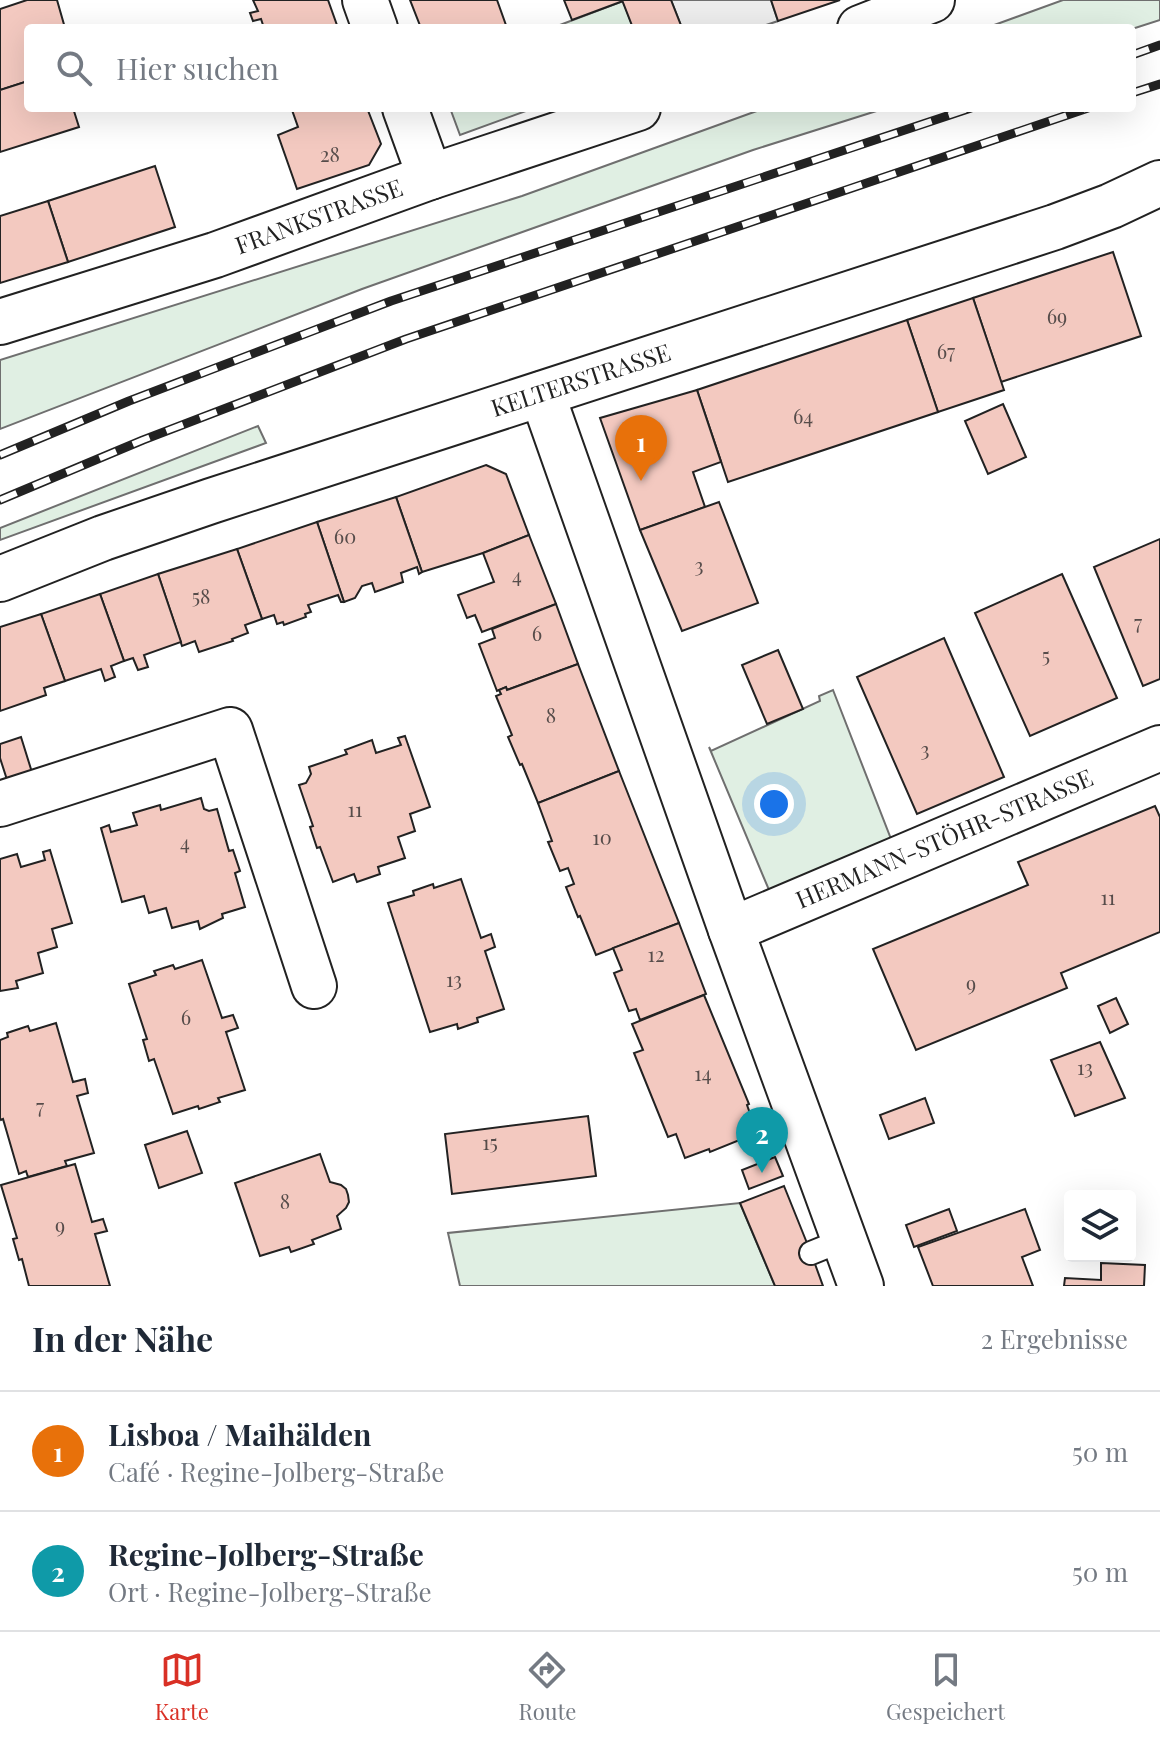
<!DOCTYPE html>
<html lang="de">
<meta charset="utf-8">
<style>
:root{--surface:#fff;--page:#f6f6f7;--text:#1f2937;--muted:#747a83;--line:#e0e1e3;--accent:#d93025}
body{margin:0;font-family:"Playfair Display",serif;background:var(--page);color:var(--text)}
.controls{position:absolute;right:24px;bottom:24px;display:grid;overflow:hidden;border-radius:8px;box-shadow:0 8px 32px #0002}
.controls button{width:72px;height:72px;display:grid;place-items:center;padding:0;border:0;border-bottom:2px solid var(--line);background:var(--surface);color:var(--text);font:40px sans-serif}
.you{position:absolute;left:774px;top:804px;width:28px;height:28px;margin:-20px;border:6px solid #fff;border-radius:50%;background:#1a73e8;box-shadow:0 0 0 12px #1a73e833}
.badge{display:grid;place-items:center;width:52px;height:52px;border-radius:50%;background:var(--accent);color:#fff;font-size:26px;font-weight:700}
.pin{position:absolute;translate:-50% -66px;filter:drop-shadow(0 2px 4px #0008)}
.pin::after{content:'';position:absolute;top:42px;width:28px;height:24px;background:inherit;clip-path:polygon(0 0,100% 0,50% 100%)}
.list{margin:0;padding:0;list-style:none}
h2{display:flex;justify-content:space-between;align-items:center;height:104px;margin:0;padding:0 32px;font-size:34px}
h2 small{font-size:26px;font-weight:400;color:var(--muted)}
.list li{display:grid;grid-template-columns:52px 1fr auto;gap:24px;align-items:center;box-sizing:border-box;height:120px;padding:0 32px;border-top:2px solid var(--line)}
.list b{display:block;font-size:30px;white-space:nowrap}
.list p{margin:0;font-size:26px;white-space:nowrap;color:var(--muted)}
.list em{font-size:26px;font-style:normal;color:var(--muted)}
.icon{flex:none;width:44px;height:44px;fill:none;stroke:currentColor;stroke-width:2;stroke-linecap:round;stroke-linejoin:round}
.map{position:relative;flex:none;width:1160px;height:1286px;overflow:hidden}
.search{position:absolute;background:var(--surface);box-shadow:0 8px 32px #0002;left:24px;right:24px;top:24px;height:88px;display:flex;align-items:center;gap:20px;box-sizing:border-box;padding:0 28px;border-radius:8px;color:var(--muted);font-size:30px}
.sheet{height:344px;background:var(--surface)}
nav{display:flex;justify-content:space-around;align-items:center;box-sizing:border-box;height:112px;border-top:2px solid var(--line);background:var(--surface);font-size:22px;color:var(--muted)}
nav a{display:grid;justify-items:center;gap:4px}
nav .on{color:var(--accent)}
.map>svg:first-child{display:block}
.green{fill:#e0efe3;stroke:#6f6f6f;stroke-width:2}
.parking{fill:#ededed;stroke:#6f6f6f;stroke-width:2}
.building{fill:#f3c9c0;stroke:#222;stroke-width:2}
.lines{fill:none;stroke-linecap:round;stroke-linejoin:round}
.lane-casing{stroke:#222;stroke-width:26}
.street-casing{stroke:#222;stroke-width:48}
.primary-casing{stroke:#222;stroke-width:48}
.lane{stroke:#fff;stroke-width:22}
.street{stroke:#fff;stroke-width:44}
.primary{stroke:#fff;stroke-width:44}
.rail-casing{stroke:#222;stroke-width:9}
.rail{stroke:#fff;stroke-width:6;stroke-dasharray:18;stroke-linecap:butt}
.labels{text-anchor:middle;stroke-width:6;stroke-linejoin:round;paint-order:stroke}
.number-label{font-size:20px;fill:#564c4a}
.street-label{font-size:24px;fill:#222;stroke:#fff}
</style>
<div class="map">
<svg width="1160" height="1286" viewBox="0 0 1160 1286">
<rect width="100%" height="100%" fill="#fff"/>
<g class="green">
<path d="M1063,0H1160V20L1132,29L986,28Z"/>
<path d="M623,1L633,28H552Z"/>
<path d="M450,108H534L460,135Z"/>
<path d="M765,108H886L753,150L362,289L0,429V360L522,196Z"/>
<path d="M258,426L266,443L0,540V528Z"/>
<path d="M833,690L891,839L769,890L709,747L711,751L820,701L819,696Z"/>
<path d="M740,1203L775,1286H460L448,1233Z"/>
</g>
<path class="parking" d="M671,0H771L778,21L757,28H682Z"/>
<g class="building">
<path d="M27,0H57L65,28H28V81L0,90V9Z"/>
<path d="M253,0H328L338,28H264L261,19L253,21L250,13L258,11Z"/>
<path d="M410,0H497L507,28H421Z"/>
<path d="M564,0H622L623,1L572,20Z"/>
<path d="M622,0H671L682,28H633Z"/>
<path d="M771,0H840L778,21Z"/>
<path d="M28,81V108H73L79,127L0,152V90Z"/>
<path d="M294,108H367L381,144L369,165L297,189L278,135L298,127L292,110Z"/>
<path d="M155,166L175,227L68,262L48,201Z"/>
<path d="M48,201L68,262L0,283V216Z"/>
<path d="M1113,252L1141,336L1001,382L973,298Z"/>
<path d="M973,298L1004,390L938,412L907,320Z"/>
<path d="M907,320L938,412L728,482L697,390Z"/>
<path d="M697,390L721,462L693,472L705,507L640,530L600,418Z"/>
<path d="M1003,404L1026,457L988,474L965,421Z"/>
<path d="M486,465L506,474L529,535L483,553L422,572L396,497Z"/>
<path d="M396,497L422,572L419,574L417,567L401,573L403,582L375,592L372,583L362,586L355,598L344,602L317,522Z"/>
<path d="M719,502L758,603L682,631L640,530Z"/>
<path d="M317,522L344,602H341L338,595L308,605L311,612L305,614L306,617L284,625L283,622L277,624L274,615L262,619L237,549Z"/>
<path d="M529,535L556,604L482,632L475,615L467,618L458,595L494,582L483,553Z"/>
<path d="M1160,539V679L1143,686L1094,567Z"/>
<path d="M237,549L262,619L245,625L248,633L232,639L233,641L199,652L195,641L182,646L158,574Z"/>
<path d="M158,574L181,642L144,655L148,667L138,670L133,658L124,661L100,594Z"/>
<path d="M1062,574L1117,698L1030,736L975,613Z"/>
<path d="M100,594L124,661L111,666L115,677L105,681L101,669L65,681L41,614Z"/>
<path d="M556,604L578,664L507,690L506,687L497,691L479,644L495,638L492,629Z"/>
<path d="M41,614L65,681L44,688L46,695L0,711V627Z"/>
<path d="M944,638L1004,777L917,814L857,677Z"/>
<path d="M778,650L803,709L767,724L742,665Z"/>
<path d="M578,664L619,771L538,803L522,764L520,765L508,737L512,735L496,696L501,694L499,690L506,687L507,690Z"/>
<path d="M405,736L430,807L410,814L415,831L398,837L405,858L378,867L380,874L357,882L354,874L333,882L320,847L317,848L310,827L313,826L299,785L306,783L311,774L309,767L347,754L345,750L372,740L376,753L401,745L398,738Z"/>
<path d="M21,737L35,782L10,789L0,758V744Z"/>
<path d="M619,771L679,923L596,955L580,916L578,917L566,887L574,884L568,868L560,871L548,842L552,841L538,803Z"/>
<path d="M201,798L204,809L209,811L217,809L229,851L233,850L240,871L235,873L245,907L222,914L223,918L200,929L198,921L172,928L166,908L149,913L144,896L122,902L101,828L109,825L111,832L137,825L133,813L160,805L161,810Z"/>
<path d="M1155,806L1160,817V932L1061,973L1067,988L916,1050L873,949L1028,885L1018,862Z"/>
<path d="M50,850L72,923L52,929L57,947L38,953L43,973L16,981L18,988L0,991V859L17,854L21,867L45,860L43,852Z"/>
<path d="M461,879L481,938L491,934L495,947L485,951L504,1009L477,1018L478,1022L458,1029L457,1024L430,1032L388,903L414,895L413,891L433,884L434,888Z"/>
<path d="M679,923L706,994L640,1020L636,1009L629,1011L614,973L622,970L613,948Z"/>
<path d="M202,960L222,1018L233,1015L238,1028L226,1032L245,1090L218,1098L220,1102L199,1109L198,1106L173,1114L154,1059L149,1061L143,1040L147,1039L129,984L156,975L154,971L173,965L175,969Z"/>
<path d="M704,995L749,1104L747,1105L757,1133L710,1152L709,1149L685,1158L676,1134L668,1137L634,1053L643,1050L632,1024Z"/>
<path d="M1116,998L1128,1024L1110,1033L1098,1006Z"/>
<path d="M56,1023L73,1082L85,1079L88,1093L77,1096L94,1153L65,1161L67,1166L28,1177L26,1171L19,1174L3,1119L1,1120L0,1118V1040L8,1037L7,1033L28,1026L30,1031Z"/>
<path d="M1100,1042L1125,1098L1075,1116L1051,1060Z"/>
<path d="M925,1098L934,1123L889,1139L880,1115Z"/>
<path d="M588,1116L596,1176L452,1194L445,1134Z"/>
<path d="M187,1131L202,1173L159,1188L145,1145Z"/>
<path d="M320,1154L330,1182L341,1185L346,1189L348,1195L349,1202L346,1208L337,1216L341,1229L312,1240L314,1244L291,1252L289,1247L260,1256L235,1183Z"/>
<path d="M775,1157L783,1176L749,1189L742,1170Z"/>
<path d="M75,1164L92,1222L103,1219L107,1231L95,1234L110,1286H29L22,1259L19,1260L13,1239L17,1238L1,1185Z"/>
<path d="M784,1186L811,1253L823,1286H775L740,1203Z"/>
<path d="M949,1209L957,1231L914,1247L906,1225Z"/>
<path d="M1025,1209L1040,1250L1022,1257L1033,1286H933L918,1247Z"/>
<path d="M1101,1263L1145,1265L1144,1286H1064L1065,1278L1101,1280Z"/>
</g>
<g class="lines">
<g class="lane-casing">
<path id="lane" d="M811,1253L843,1240"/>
</g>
<g class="street-casing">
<g id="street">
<path d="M365,0L375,28"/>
<path d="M860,28L932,0"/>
<path d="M405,108L430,177"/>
<path id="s1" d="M0,322L215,255L430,177L638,108"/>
<path d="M542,394L731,930L861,1286"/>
<path d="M0,804L230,730L314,986"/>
<path id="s2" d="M731,930L1160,748"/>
</g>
</g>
<g class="primary-casing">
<g id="primary">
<path id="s3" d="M0,579L103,538L211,501L1055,227L1111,206L1160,183"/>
</g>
</g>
<use href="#lane" class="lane"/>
<use href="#street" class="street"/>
<use href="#primary" class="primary"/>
<g class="rail-casing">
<g id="rail">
<path d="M1132,55L1160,45"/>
<path d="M1132,93L1160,84"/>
<path d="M0,455L129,401L391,301L971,108"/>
<path d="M0,500L143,440L406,339L1088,108"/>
</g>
</g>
<use href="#rail" class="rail"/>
</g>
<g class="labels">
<g class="number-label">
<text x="330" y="162">28</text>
<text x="1057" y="324">69</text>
<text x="946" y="359">67</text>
<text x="803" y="424">64</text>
<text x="345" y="544">60</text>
<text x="699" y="573">3</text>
<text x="517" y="583">4</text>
<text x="201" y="604">58</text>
<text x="1138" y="630">7</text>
<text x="537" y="641">6</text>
<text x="1046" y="663">5</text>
<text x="551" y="723">8</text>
<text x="925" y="757">3</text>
<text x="355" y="817">11</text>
<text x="602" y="845">10</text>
<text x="185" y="850">4</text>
<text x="1108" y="905">11</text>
<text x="656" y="962">12</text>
<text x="454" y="987">13</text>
<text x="971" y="991">9</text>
<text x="186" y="1025">6</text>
<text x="1085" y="1075">13</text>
<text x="703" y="1081">14</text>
<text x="40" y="1114">7</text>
<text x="490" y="1150">15</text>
<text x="285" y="1209">8</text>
<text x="60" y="1233">9</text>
</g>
<g class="street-label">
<text dy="8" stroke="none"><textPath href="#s1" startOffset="336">FRANKSTRASSE</textPath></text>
<text dy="8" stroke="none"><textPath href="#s3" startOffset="614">KELTERSTRASSE</textPath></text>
<text dy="8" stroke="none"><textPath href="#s2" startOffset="232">HERMANN-STÖHR-STRASSE</textPath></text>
</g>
</g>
</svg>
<div class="controls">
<button><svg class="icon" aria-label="layers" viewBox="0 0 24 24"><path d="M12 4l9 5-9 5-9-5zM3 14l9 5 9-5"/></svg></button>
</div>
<div class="you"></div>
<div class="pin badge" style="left:641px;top:481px;background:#e8710a">1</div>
<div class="pin badge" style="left:762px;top:1173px;background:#0f9aa8">2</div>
<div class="search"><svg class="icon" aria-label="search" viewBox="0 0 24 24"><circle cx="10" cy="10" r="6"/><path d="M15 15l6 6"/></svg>Hier suchen</div>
</div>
<section class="sheet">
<h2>In der Nähe<small>2 Ergebnisse</small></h2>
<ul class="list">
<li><span class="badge" style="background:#e8710a">1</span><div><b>Lisboa / Maihälden</b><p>Café · Regine-Jolberg-Straße</p></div><em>50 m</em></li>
<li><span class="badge" style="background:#0f9aa8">2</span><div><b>Regine-Jolberg-Straße</b><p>Ort · Regine-Jolberg-Straße</p></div><em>50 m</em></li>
</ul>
</section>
<nav>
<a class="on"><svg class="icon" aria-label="map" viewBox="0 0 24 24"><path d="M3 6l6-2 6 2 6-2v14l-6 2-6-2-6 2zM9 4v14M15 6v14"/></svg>Karte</a>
<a><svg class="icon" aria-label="directions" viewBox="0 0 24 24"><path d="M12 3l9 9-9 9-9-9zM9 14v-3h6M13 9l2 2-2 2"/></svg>Route</a>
<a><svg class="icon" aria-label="saved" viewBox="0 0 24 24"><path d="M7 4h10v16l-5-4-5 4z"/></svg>Gespeichert</a>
</nav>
